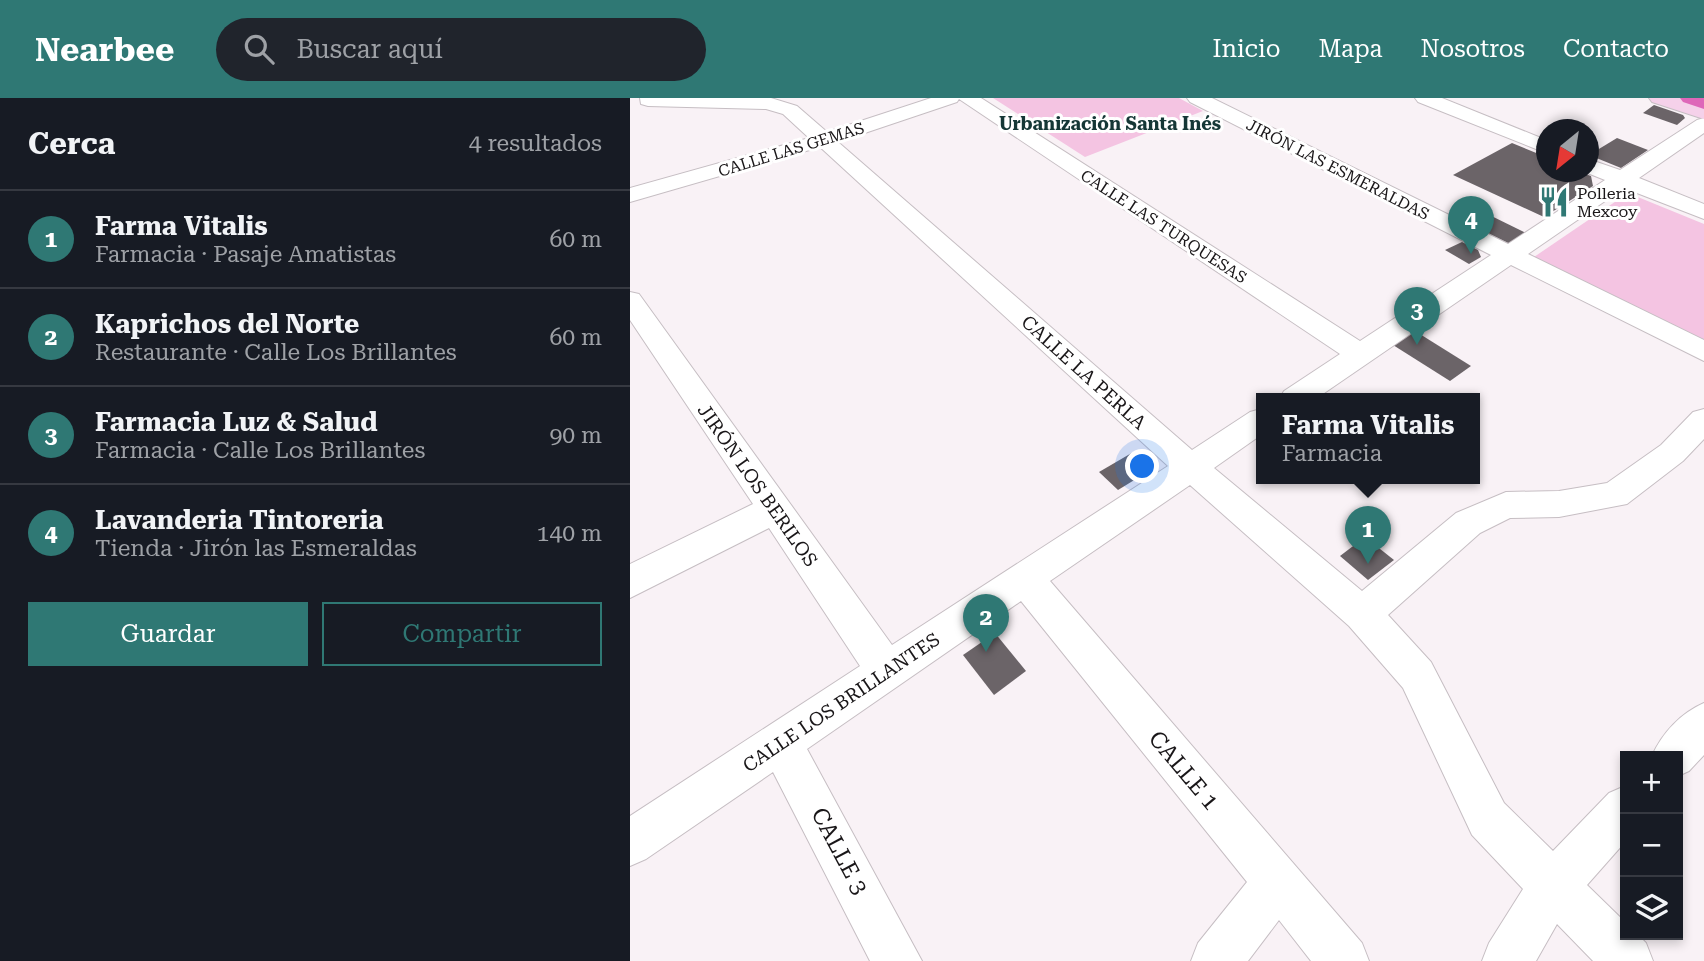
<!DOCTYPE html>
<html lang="es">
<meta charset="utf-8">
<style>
:root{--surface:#171b24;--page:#20242c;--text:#f1f3f6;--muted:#9ea1a6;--line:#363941;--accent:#2f7874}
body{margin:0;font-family:"Roboto Serif",serif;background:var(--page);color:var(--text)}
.controls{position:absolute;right:21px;bottom:21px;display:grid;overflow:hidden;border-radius:0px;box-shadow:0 4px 10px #0003}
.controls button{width:63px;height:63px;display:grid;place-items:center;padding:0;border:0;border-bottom:2px solid var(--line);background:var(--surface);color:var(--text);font:35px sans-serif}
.compass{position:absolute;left:906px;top:21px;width:63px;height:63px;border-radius:50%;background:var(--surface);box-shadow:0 4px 10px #0003;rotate:210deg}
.you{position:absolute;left:513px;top:369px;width:24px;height:24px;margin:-18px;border:5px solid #fff;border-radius:50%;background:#1a73e8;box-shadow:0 0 0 10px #1a73e833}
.badge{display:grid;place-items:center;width:46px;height:46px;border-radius:50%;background:var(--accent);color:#fff;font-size:23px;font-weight:700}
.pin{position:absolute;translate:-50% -58px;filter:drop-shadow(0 2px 4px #0008)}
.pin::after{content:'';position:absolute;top:37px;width:24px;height:21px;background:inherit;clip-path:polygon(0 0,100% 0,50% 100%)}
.popup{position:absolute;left:626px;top:295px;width:224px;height:91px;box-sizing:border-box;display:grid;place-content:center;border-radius:0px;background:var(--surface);filter:drop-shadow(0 2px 5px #0005);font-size:23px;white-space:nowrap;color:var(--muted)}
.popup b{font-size:26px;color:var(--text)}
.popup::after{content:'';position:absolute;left:50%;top:100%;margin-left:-14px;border:14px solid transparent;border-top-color:var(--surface)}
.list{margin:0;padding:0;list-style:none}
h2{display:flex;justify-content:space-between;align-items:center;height:91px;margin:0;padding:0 28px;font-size:30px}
h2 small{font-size:23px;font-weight:400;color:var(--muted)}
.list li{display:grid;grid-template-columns:46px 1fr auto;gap:21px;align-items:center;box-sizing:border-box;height:98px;padding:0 28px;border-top:2px solid var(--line)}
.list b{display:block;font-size:26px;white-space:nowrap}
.list p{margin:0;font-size:23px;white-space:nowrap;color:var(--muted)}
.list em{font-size:23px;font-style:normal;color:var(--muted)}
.actions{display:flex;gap:14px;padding:21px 28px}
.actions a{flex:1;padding:16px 0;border:2px solid var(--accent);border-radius:0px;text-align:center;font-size:24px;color:var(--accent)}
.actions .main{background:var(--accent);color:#fff}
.icon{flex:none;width:38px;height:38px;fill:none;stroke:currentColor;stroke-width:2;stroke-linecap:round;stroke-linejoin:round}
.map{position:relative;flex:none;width:1074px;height:863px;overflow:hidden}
header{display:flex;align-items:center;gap:42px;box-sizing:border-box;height:98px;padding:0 35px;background:var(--accent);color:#fff}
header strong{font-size:33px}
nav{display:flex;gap:38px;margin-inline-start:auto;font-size:24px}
.search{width:490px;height:63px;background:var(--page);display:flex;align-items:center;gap:18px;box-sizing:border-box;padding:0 24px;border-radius:38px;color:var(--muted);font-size:26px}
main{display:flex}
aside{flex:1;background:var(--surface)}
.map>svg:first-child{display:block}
.green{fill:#f4c4e2}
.building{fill:#6b6468}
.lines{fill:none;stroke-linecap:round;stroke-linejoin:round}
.street-casing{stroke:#c6bec3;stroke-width:2}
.secondary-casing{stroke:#c6bec3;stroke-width:2}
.highway-casing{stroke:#d1d0d1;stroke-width:2}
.street{fill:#fff;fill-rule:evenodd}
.secondary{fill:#f5d1ea;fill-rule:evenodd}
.highway{fill:#de67b9;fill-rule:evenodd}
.labels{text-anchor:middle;stroke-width:6;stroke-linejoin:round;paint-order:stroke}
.far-street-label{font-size:16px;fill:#191618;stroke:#fff}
.far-poi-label{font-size:16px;fill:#191618;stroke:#fff;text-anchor:start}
.far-neighbourhood-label{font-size:18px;font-weight:bold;fill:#153736;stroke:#fff}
.street-label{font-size:19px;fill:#191618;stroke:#fff}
.near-street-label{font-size:23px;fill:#191618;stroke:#fff}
</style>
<header>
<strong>Nearbee</strong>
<div class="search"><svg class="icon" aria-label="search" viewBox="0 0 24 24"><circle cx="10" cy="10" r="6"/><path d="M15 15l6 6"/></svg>Buscar aquí</div>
<nav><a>Inicio</a><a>Mapa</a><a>Nosotros</a><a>Contacto</a></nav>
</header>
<main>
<aside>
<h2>Cerca<small>4 resultados</small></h2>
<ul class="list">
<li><span class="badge">1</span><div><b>Farma Vitalis</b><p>Farmacia · Pasaje Amatistas</p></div><em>60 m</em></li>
<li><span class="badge">2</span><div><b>Kaprichos del Norte</b><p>Restaurante · Calle Los Brillantes</p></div><em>60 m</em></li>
<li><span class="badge">3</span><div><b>Farmacia Luz &amp; Salud</b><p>Farmacia · Calle Los Brillantes</p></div><em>90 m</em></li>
<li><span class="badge">4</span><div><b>Lavanderia Tintoreria</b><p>Tienda · Jirón las Esmeraldas</p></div><em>140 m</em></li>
</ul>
<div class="actions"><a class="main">Guardar</a><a>Compartir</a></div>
</aside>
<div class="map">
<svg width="1074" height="863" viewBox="0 0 1074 863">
<rect width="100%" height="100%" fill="#f9f2f6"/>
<g class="green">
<path d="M363,0H549L573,13L455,59Z"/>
<path d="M998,95L1074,126V244L904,159Z"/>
</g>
<g class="building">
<path d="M1024,7L1053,17L1055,20L1047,27L1013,15Z"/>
<path d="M987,40L1018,52L991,70L959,57Z"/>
<path d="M882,45L916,59V74H950L961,78L963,88L914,119L823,77Z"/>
<path d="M837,106L898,136L880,146L819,116Z"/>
<path d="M832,144L848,152L851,159L839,166L815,152Z"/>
<path d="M785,233L841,268L820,283L763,247Z"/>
<path d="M505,353L524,370L488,392L469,374Z"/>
<path d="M735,439L764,462L738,482L710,458Z"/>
<path d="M365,535L396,573L364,597L333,557Z"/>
</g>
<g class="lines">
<g class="street-casing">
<g id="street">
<path d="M10,0H141L167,8L197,34L301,0H351L730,243L861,157L560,4L557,0H582L878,146L975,82L955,74H958V61L990,72L1067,22L1074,20V35L1009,80L1074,106V121L994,90L898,156L1074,242V263L881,167L687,300H650L654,293L710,256L329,1L327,4L208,44L562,352L620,314L631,311V337L584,370L732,493L826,415L876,394L929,393L977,385L1031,347L1063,314L1074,311V341L1053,363L997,406L929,419L880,420L850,435L758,517L801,564L874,705L923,753L979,695L995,688V744L957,787L995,824V837H1008L1016,845L1023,863H963L927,826L906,863H852L859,845L893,791L842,737L773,590L719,528L560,387L420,483L732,845L739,863H681L649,822L618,863H561L568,845L617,784L391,503L177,651L292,863H240L143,674L16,761L0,768V718L230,568L139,430L0,500V466L123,406L0,222V194L9,196L262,547L538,368L190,49L0,104V90L179,40L153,16L136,11L18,8L11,6Z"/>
<path d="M785,0H812L916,42V55L788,4Z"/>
<path d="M1074,605V657L1059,673L1048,678V658H1022C1032,635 1051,615 1074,605Z"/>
</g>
</g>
<g class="secondary-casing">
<path id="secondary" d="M1019,0H1050L1074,8V21L1022,4Z"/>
</g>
<g class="highway-casing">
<path id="highway" d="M1050,0H1074V11L1053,4Z"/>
</g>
<use href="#street" class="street"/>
<use href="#secondary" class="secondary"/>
<use href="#highway" class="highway"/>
</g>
<defs>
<g id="restaurant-bare" transform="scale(2.415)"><path d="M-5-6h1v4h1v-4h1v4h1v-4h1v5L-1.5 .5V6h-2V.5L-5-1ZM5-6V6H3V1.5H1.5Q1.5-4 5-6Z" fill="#2f7874" stroke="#fff" stroke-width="2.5" paint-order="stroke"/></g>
</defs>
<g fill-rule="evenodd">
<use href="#restaurant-bare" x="924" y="104"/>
</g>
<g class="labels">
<g class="far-street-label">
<text transform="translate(161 51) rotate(-17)" y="6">CALLE LAS GEMAS</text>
<text transform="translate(708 71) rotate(27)" y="6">JIRÓN LAS ESMERALDAS</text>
<text transform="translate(534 128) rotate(33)" y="6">CALLE LAS TURQUESAS</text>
</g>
<g class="far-poi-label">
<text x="947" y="101">Polleria<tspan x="947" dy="18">Mexcoy</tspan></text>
</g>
<g class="far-neighbourhood-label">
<text x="480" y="32">Urbanización Santa Inés</text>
</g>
<g class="street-label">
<text transform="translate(454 274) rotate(42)" y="7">CALLE LA PERLA</text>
<text transform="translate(128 387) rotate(55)" y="7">JIRÓN LOS BERILOS</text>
<text transform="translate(211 604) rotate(-34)" y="7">CALLE LOS BRILLANTES</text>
</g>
<g class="near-street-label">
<text transform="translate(554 672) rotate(50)" y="8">CALLE 1</text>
<text transform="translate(210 753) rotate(62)" y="8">CALLE 3</text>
</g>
</g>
</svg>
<div class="controls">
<button>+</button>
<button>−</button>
<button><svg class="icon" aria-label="layers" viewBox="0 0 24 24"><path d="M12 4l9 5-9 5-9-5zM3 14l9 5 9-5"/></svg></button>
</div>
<svg class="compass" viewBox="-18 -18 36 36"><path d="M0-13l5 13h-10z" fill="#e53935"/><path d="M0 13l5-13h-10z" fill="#9ea1a6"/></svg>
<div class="you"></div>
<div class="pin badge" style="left:738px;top:466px">1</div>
<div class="popup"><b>Farma Vitalis</b>Farmacia</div>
<div class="pin badge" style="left:356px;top:554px">2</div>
<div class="pin badge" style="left:787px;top:247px">3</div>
<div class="pin badge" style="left:841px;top:156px">4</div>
</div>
</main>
